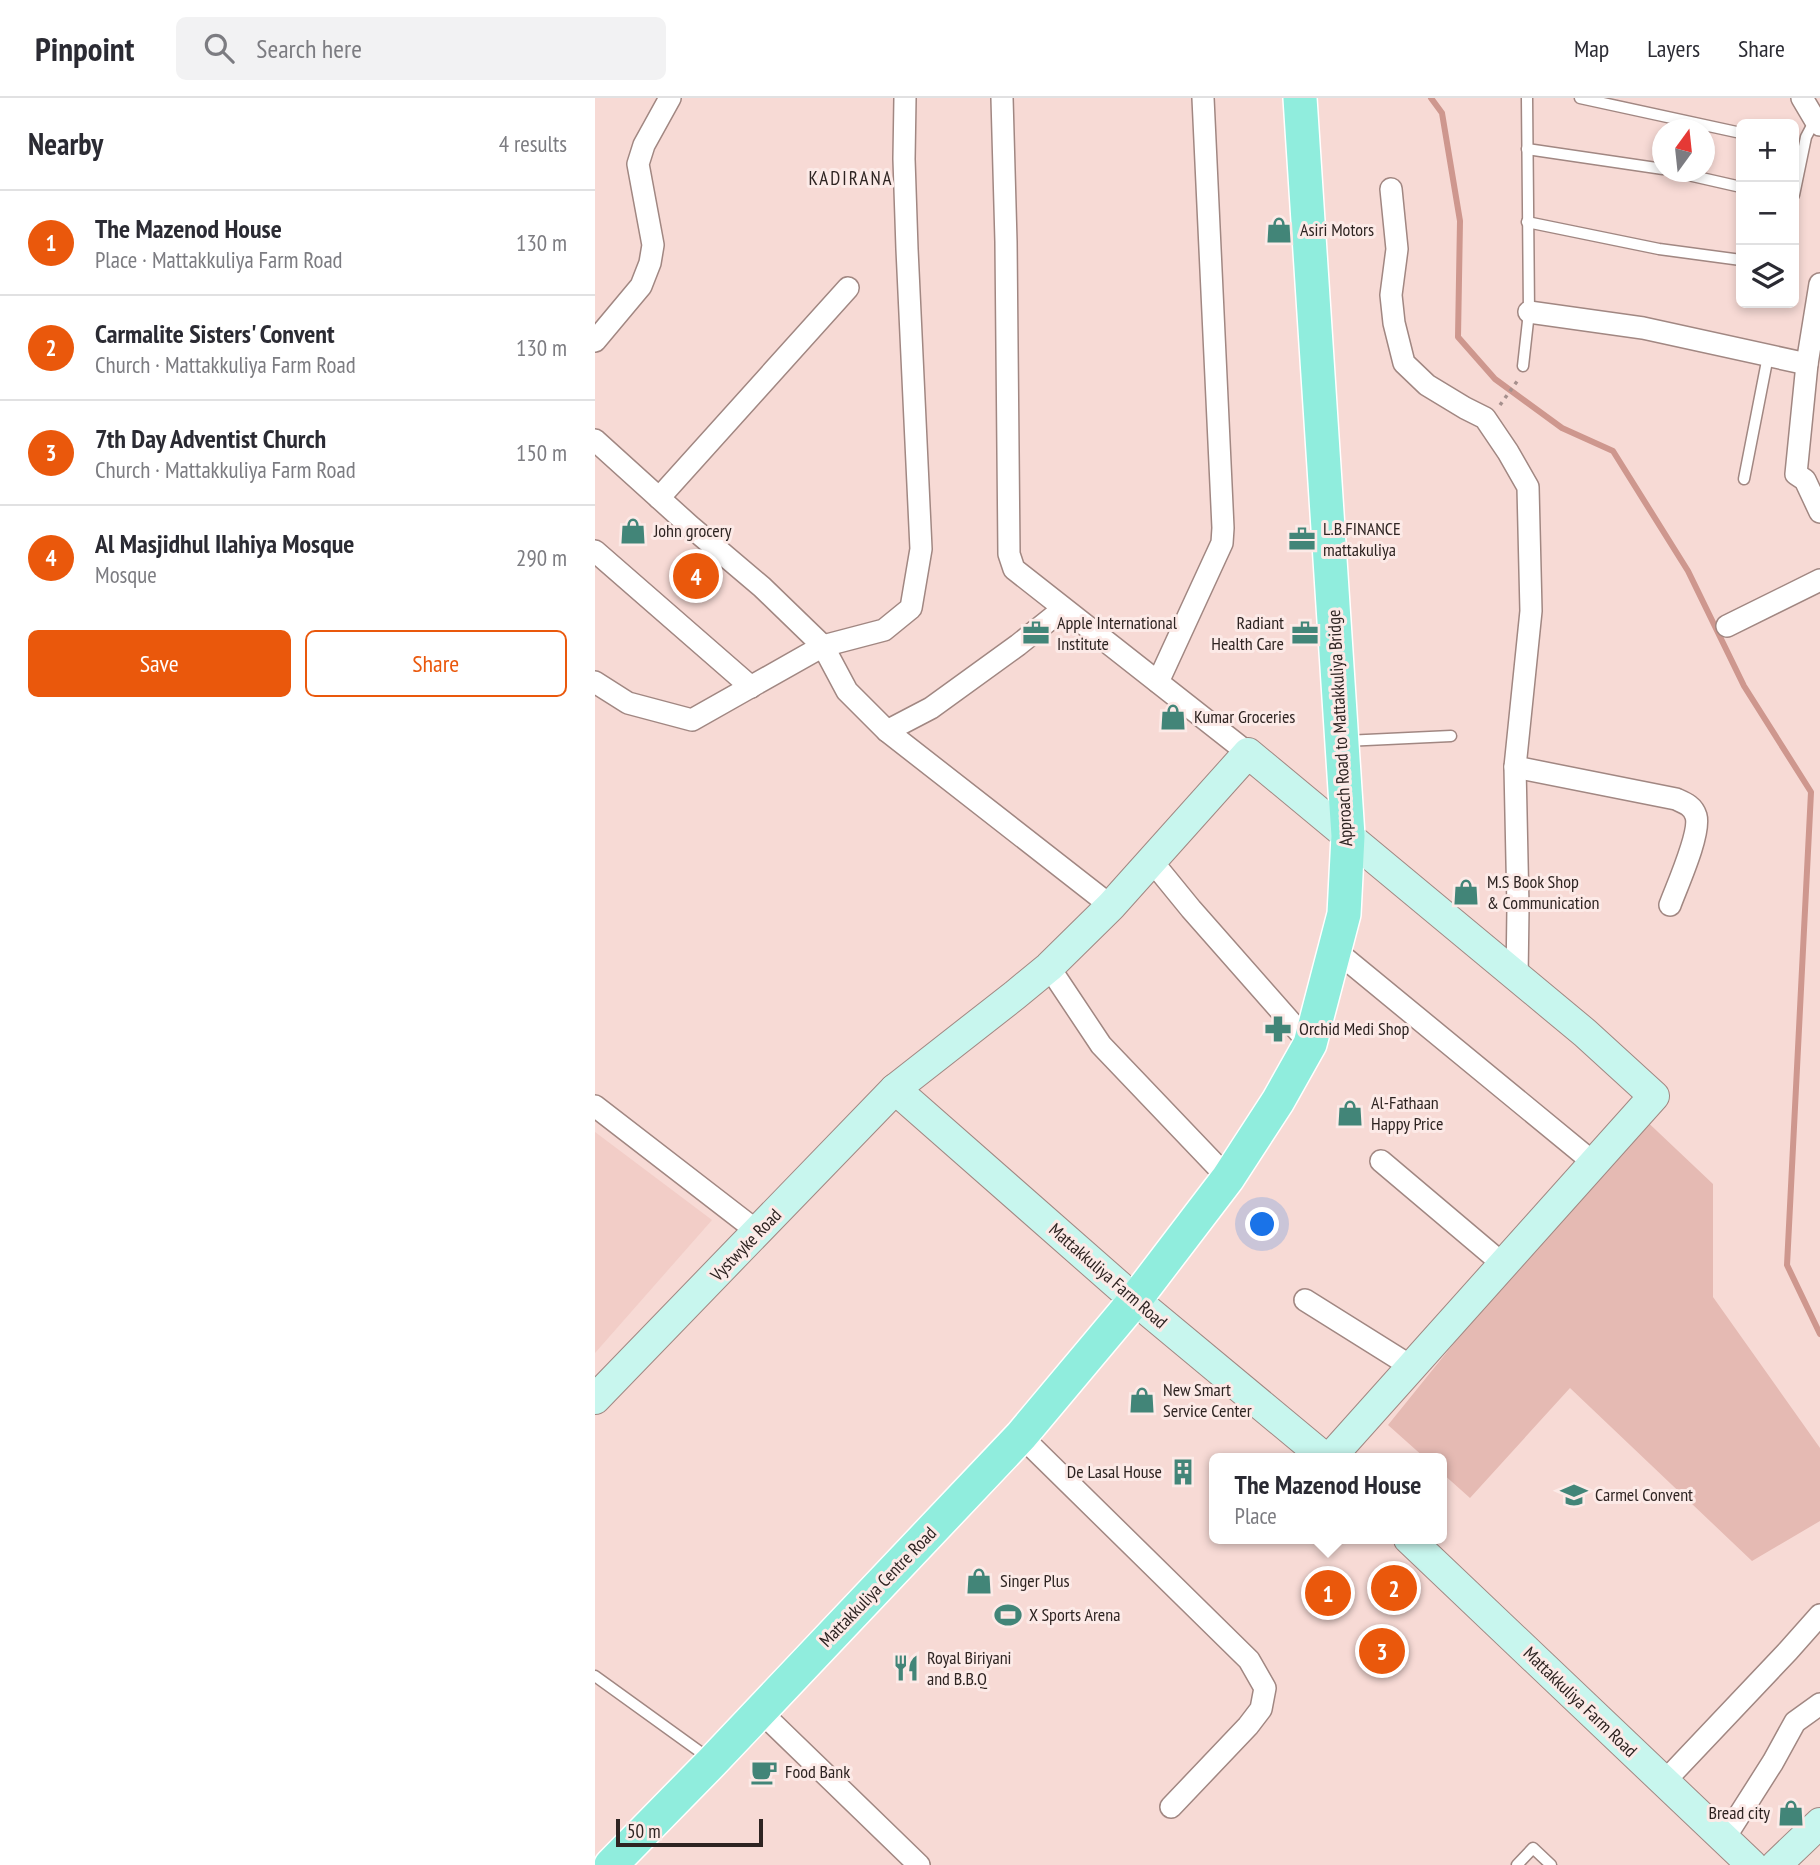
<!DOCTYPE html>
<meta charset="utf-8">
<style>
:root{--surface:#fff;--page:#f2f2f3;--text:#2b2b33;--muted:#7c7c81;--line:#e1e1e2;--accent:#ea580c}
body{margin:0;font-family:"PT Sans Narrow",sans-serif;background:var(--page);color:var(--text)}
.controls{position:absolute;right:21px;top:21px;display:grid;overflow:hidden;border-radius:10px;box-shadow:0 4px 10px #0003}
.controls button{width:63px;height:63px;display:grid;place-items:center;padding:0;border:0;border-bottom:2px solid var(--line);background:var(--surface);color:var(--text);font:35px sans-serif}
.compass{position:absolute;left:1057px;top:21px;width:63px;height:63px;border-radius:50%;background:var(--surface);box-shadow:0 4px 10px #0003;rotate:15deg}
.scale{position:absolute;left:21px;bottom:18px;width:147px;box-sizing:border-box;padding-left:7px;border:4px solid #2e2422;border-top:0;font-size:19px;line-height:24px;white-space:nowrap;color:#2e2422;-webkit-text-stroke:5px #fceae7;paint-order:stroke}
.you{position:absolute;left:668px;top:1127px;width:24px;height:24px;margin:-18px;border:5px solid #fff;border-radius:50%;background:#1a73e8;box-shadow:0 0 0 10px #1a73e833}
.badge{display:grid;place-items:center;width:46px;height:46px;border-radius:50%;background:var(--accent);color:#fff;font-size:23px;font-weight:700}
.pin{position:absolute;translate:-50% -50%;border:4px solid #fff;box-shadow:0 2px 7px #0006}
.popup{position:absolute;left:614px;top:1355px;width:238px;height:91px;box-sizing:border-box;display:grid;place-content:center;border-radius:10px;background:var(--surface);filter:drop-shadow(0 2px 5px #0005);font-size:23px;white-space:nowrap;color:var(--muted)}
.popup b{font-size:26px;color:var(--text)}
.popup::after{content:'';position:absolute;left:50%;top:100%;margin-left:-14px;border:14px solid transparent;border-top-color:var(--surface)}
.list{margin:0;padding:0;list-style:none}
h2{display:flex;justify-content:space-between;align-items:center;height:91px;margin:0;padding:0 28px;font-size:30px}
h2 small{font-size:23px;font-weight:400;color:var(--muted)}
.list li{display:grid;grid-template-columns:46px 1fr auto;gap:21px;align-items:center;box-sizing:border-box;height:105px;padding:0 28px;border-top:2px solid var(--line)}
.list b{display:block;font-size:26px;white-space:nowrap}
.list p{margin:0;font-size:23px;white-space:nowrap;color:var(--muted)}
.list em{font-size:23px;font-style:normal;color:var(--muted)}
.actions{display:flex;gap:14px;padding:21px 28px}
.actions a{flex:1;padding:16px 0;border:2px solid var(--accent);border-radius:10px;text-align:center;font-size:24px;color:var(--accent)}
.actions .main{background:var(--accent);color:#fff}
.icon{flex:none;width:38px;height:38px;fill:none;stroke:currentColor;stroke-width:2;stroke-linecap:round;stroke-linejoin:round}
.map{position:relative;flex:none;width:1225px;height:1767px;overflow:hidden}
header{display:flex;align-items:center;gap:42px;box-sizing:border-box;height:98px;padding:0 35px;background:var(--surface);border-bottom:2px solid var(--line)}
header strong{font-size:33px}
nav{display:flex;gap:38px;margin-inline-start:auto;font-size:24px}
.search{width:490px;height:63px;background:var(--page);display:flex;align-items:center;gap:18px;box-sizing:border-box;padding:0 24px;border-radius:10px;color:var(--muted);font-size:26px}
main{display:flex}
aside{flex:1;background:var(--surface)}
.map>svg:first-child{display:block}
.built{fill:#f2cdc7}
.green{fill:#e5bab3}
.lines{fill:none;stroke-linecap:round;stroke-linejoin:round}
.stream{stroke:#ce978e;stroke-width:6}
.lane-casing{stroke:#a18782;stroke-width:13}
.street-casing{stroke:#a18782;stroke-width:24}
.secondary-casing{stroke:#a18782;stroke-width:32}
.primary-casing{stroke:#fff;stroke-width:36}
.path{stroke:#a6908d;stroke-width:3.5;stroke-dasharray:3.5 5;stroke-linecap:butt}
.lane{stroke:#fff;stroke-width:10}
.street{stroke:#fff;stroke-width:21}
.secondary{stroke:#c8f6ee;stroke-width:30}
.primary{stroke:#90eddd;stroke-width:33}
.labels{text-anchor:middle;stroke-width:6;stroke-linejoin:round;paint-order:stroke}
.poi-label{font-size:18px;fill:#2e2422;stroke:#fceae7;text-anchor:start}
.street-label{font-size:18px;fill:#2e2422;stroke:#fceae7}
.neighbourhood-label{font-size:19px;letter-spacing:2px;fill:#2e2422;stroke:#fceae7}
</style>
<header>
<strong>Pinpoint</strong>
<div class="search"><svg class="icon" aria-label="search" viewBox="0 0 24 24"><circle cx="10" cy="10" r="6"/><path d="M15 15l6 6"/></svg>Search here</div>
<nav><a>Map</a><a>Layers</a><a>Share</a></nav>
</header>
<main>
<aside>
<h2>Nearby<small>4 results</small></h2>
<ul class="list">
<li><span class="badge">1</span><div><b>The Mazenod House</b><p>Place · Mattakkuliya Farm Road</p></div><em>130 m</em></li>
<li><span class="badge">2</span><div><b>Carmalite Sisters' Convent</b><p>Church · Mattakkuliya Farm Road</p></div><em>130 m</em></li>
<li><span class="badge">3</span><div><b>7th Day Adventist Church</b><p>Church · Mattakkuliya Farm Road</p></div><em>150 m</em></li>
<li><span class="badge">4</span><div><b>Al Masjidhul Ilahiya Mosque</b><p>Mosque</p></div><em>290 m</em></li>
</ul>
<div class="actions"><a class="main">Save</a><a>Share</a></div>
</aside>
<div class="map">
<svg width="1225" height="1767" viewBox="0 0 1225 1767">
<rect width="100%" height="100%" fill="#f7dad5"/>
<path class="built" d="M0,1034L117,1122L0,1255Z"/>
<path class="green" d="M1044,1016L1118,1086V1199L1225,1350V1423L1157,1463L975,1290L875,1400L847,1375V1360H830L793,1327Z"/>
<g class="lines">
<path class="stream" d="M836,0L847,15L865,123L863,239L900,281L967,330L1018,353L1093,473L1149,588L1216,694L1192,1167L1225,1236"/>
<g class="lane-casing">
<g id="lane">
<path d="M985,0L1146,35"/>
<path d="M932,51L1068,71"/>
<path d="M1080,74L1146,89"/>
<path d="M1199,97L1211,39L1220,22"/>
<path d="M932,124L1064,151L1146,162"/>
<path d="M928,268L934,214L932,0"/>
<path d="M1149,381L1173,258"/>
<path d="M750,643L856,638"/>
<path d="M0,1578L115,1661"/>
<path d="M922,1767L938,1750L956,1767"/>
</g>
</g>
<g class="street-casing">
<g id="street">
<path d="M407,0L411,144L414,456L419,471L653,655"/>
<path d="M1207,0L1220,22L1225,27"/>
<path d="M796,91L802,151L796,197L799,225L809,265L832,287L870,310L890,320L913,354L933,389L936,513L920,669L923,810L922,880"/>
<path d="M1225,186L1212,266L1201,376L1210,382L1225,414"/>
<path d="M934,214L1048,230L1212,266"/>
<path d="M0,243L46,188L55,165L58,147L43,66L49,47L75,0"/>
<path d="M0,342L95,428L167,489L228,548L289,532L316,510L326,451L312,151L309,61L310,0"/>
<path d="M64,400L253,190"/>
<path d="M0,453L156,589"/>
<path d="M1132,528L1225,482"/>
<path d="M0,584L33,605L97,622L228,548L252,593L292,633L516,808"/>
<path d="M563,584L627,445L628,430L608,0"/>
<path d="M292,633L336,610L423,547L468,511"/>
<path d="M920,669L1081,701C1090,705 1098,708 1101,718C1106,735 1082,788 1075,807"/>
<path d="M556,762L596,811L715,946"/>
<path d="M740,852L999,1065"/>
<path d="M454,869L506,947L633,1080"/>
<path d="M0,1008L163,1134"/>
<path d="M786,1063L909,1167"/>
<path d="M710,1202L817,1269"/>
<path d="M426,1338L654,1562L670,1590L666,1611L653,1628L576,1709"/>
<path d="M165,1613L324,1767"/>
<path d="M1069,1684L1193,1553L1225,1517"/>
<path d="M1129,1741L1178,1664L1200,1624L1225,1606"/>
</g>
</g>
<g class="secondary-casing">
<g id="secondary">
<path d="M300,991L540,1202L730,1360"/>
<path d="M0,1301L300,991L420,897L454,869L516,808L653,655L990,935L1059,998L735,1360"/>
<path d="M814,1441L1157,1767"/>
<path d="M1181,1767L1225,1725"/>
</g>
</g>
<g class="primary-casing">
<path id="primary" d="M16,1767L118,1663L426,1338L540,1202L633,1080L683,1003L715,946L749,816L753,738L705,0"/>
</g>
<path class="path" d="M905,307L923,282"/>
<use href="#lane" class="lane"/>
<use href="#street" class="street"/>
<use href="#secondary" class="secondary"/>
<use href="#primary" class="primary"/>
</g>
<defs>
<g id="shop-bare" transform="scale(2.1)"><path d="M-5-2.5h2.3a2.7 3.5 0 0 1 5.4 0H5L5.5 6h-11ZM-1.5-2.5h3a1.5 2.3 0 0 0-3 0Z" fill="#428578" stroke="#fceae7" stroke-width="2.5" paint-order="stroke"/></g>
<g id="office-bare" transform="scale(2.1)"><path d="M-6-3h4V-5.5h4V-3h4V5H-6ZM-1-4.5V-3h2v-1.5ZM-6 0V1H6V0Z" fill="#428578" stroke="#fceae7" stroke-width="2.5" paint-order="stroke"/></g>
<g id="pharmacy-bare" transform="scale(2.1)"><path d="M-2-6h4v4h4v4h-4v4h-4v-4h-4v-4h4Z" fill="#428578" stroke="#fceae7" stroke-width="2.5" paint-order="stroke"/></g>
<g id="building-bare" transform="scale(2.1)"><path d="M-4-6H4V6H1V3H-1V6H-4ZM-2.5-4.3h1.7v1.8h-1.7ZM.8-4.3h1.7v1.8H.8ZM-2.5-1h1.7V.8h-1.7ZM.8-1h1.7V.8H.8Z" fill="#428578" stroke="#fceae7" stroke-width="2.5" paint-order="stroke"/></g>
<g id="school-bare" transform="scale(2.1)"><path d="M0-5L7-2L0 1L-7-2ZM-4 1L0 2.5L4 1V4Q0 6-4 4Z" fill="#428578" stroke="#fceae7" stroke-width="2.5" paint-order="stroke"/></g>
<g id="stadium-bare" transform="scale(2.1)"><path d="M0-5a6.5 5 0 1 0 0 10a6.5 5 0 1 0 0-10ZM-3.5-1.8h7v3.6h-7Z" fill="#428578" stroke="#fceae7" stroke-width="2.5" paint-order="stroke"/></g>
<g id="restaurant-bare" transform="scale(2.1)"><path d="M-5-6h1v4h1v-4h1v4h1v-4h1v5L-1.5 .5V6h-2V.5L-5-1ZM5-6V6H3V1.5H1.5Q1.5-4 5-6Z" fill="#428578" stroke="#fceae7" stroke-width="2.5" paint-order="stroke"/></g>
<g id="cafe-bare" transform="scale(2.1)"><path d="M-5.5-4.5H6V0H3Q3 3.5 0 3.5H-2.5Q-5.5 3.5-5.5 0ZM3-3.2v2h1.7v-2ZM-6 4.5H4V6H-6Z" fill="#428578" stroke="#fceae7" stroke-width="2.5" paint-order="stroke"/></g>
</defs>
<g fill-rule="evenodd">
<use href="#shop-bare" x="684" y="132"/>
<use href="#shop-bare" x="38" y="433"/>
<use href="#office-bare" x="707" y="441"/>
<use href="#office-bare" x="441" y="535"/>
<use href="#office-bare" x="710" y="535"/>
<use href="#shop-bare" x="578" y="619"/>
<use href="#shop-bare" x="871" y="794"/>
<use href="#pharmacy-bare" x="683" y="931"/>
<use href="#shop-bare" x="755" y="1015"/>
<use href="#shop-bare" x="547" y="1302"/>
<use href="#building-bare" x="588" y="1374"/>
<use href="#school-bare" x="979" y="1397"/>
<use href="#shop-bare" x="384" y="1483"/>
<use href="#stadium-bare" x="413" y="1517"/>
<use href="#restaurant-bare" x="311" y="1570"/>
<use href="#cafe-bare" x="169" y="1674"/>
<use href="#shop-bare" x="1196" y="1715"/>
</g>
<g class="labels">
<g class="poi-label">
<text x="705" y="138">Asiri Motors</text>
<text x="728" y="437">L.B.FINANCE<tspan x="728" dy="21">mattakuliya</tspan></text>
<text x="59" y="439">John grocery</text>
<text x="462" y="531">Apple International<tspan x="462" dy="21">Institute</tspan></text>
<text x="689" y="531" text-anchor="end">Radiant<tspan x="689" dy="21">Health Care</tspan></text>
<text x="599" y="625">Kumar Groceries</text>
<text x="892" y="790">M.S Book Shop<tspan x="892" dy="21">&amp; Communication</tspan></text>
<text x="704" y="937">Orchid Medi Shop</text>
<text x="776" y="1011">Al-Fathaan<tspan x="776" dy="21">Happy Price</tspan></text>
<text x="568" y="1298">New Smart<tspan x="568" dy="21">Service Center</tspan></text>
<text x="567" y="1380" text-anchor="end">De Lasal House</text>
<text x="1000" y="1403">Carmel Convent</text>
<text x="405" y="1489">Singer Plus</text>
<text x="434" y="1523">X Sports Arena</text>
<text x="332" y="1566">Royal Biriyani<tspan x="332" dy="21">and B.B.Q</tspan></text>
<text x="190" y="1680">Food Bank</text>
<text x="1175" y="1721" text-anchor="end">Bread city</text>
</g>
<g class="street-label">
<text transform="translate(745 630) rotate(-93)" y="6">Approach Road to Mattakkuliya Bridge</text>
<text transform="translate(151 1147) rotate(-46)" y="6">Vystwyke Road</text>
<text transform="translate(513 1178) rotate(41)" y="6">Mattakkuliya Farm Road</text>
<text transform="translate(283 1489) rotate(-46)" y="6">Mattakkuliya Centre Road</text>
<text transform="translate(985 1604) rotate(44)" y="6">Mattakkuliya Farm Road</text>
</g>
<g class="neighbourhood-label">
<text x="256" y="87">KADIRANA</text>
</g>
</g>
</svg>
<div class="controls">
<button>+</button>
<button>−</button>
<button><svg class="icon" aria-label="layers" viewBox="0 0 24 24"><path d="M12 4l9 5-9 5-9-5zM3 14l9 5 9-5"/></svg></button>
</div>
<svg class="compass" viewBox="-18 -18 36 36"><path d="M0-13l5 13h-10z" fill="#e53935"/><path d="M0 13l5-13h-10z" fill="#7c7c81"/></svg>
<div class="scale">50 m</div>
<div class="you"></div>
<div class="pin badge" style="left:733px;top:1495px">1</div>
<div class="popup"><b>The Mazenod House</b>Place</div>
<div class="pin badge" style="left:799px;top:1490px">2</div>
<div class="pin badge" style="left:787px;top:1553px">3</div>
<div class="pin badge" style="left:101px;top:478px">4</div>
</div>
</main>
